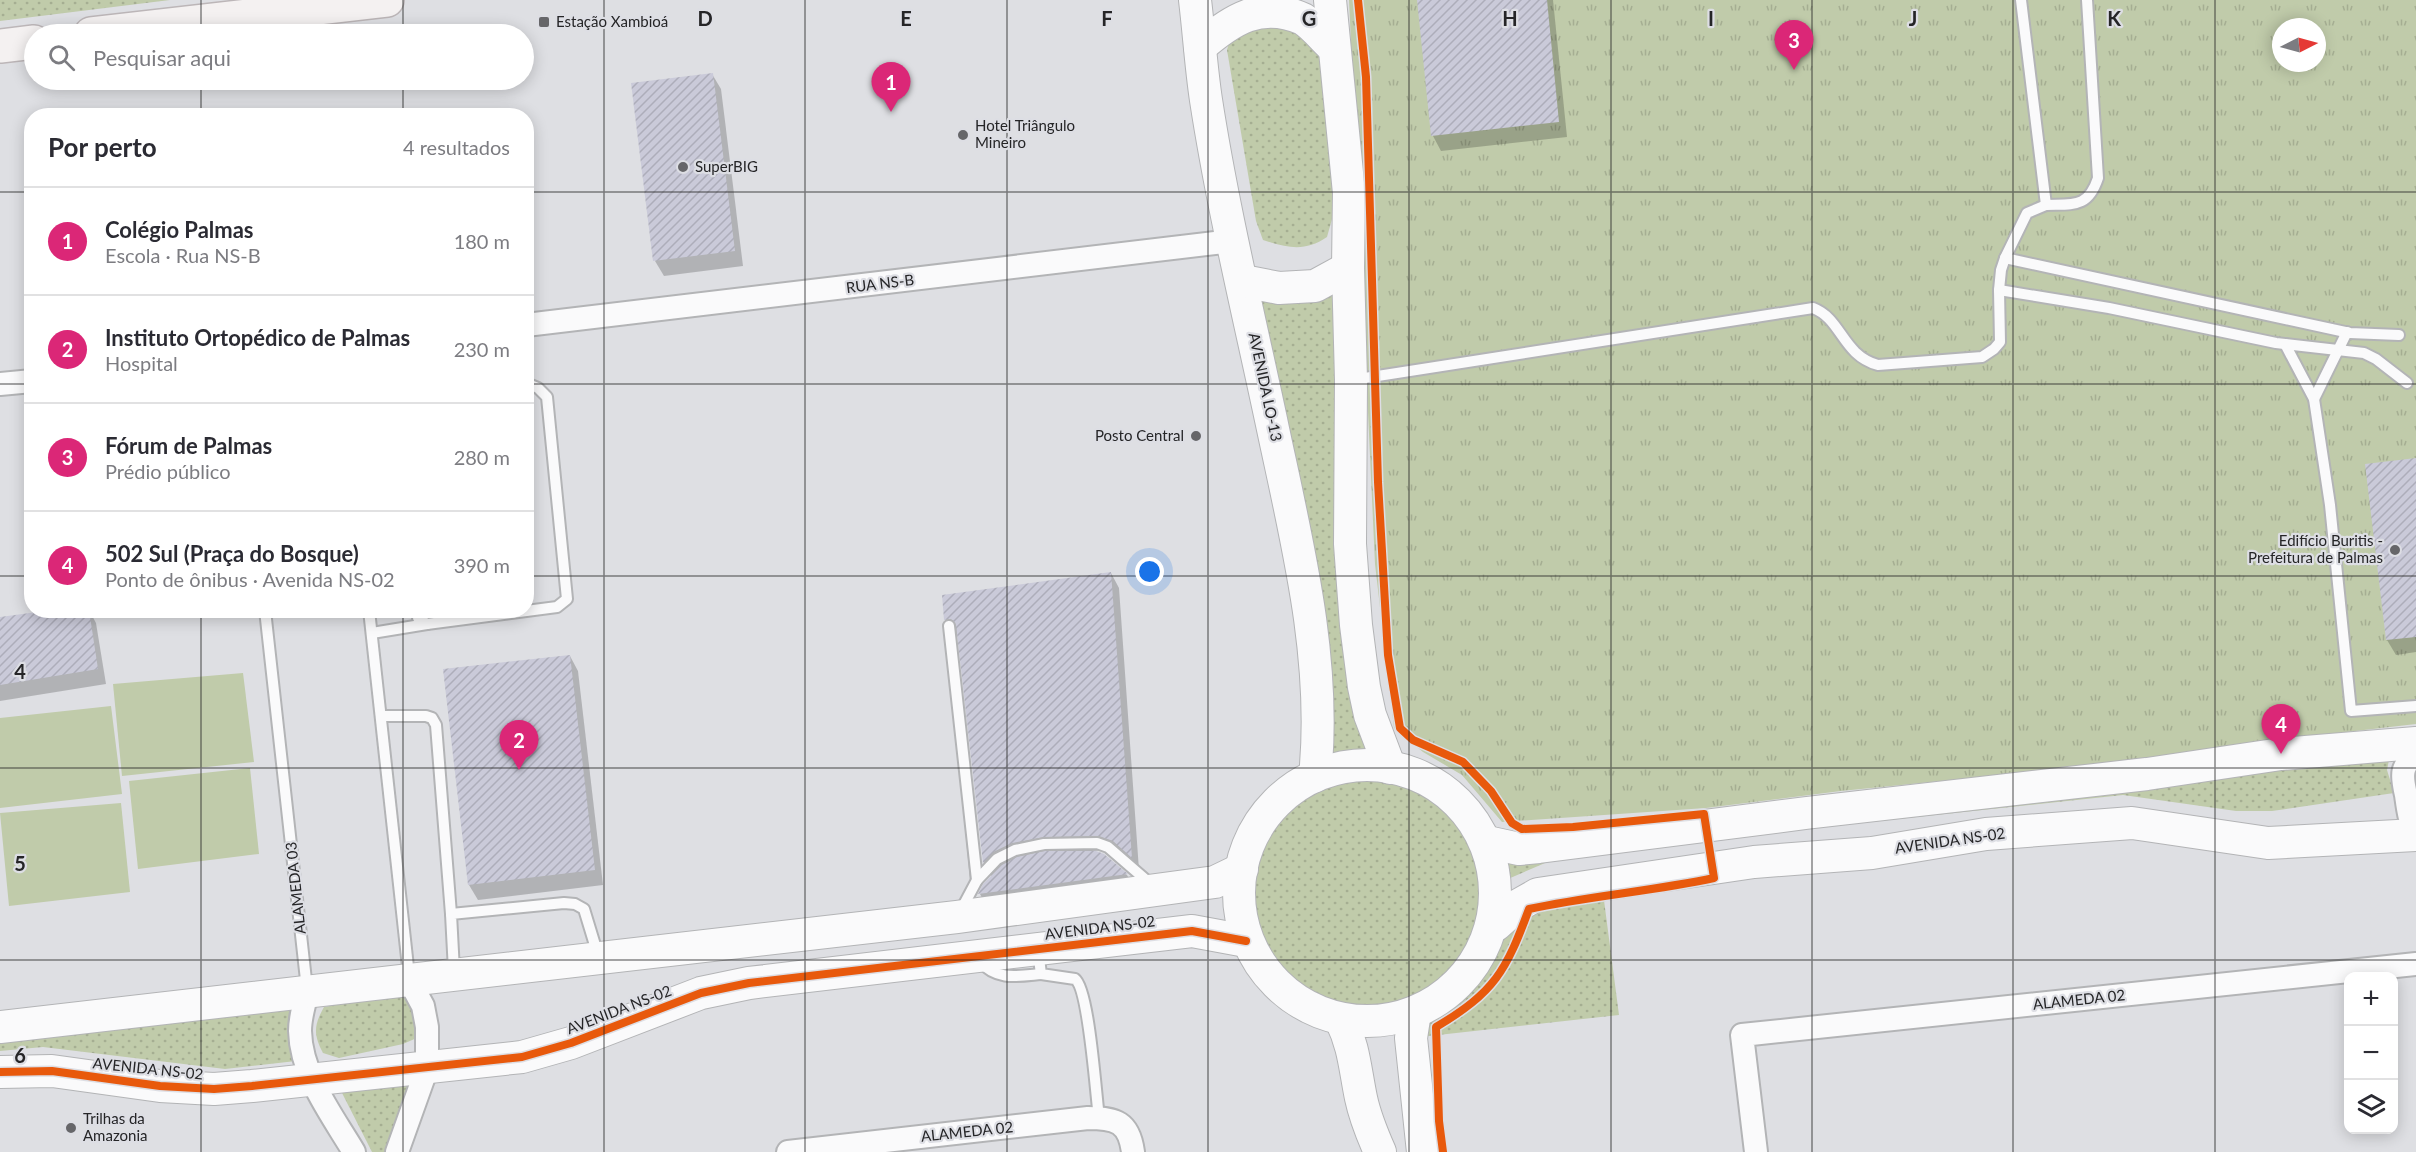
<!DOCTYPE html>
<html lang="pt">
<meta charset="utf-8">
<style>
:root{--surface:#fff;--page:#f7f7f7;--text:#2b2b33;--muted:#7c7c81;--line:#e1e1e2;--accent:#db2777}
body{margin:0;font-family:Lato,sans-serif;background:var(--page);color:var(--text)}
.controls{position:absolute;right:18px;bottom:18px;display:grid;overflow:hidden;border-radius:12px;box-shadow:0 3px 15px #0003}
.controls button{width:54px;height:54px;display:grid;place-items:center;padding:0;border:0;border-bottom:2px solid var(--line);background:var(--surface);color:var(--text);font:30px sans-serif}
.compass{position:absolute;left:2272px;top:18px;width:54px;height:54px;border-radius:50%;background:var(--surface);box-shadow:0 3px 15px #0003;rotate:84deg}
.you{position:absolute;left:1150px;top:572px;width:21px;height:21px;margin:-15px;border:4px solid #fff;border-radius:50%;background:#1a73e8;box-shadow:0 0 0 9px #1a73e833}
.badge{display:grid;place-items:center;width:39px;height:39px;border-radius:50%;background:var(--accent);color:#fff;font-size:20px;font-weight:700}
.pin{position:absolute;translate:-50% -50px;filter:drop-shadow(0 2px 3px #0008)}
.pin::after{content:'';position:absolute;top:32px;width:21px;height:18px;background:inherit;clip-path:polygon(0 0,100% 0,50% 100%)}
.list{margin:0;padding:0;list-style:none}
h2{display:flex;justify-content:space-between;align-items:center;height:78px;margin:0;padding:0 24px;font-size:26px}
h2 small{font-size:20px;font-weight:400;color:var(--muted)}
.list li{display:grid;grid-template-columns:39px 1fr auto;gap:18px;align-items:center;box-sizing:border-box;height:108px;padding:0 24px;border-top:2px solid var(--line)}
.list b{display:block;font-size:22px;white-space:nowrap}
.list p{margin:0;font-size:20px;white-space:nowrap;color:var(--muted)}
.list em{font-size:20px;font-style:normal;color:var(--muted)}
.icon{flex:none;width:33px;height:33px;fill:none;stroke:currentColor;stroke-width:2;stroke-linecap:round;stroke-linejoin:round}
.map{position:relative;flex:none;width:2416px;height:1152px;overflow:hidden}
.search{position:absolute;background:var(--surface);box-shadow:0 3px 15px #0003;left:24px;top:24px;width:510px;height:66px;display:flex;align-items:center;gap:15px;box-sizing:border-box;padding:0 21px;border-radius:33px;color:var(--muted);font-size:22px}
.panel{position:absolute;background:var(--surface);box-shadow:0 3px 15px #0003;left:24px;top:108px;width:510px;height:510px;border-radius:24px}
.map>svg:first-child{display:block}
.grass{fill:url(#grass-tufts);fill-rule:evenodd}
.garden{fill:url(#garden-dots)}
.pitch{fill:#c0cbaa}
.shadow{fill:#0003}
.building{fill:url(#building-hatch)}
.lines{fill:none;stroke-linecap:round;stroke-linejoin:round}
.lane-casing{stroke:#b3b4b6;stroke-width:14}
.street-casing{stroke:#b3b4b6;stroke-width:26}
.secondary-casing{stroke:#b3b4b6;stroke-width:34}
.primary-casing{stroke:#bcb6b8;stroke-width:36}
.lane{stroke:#fafafb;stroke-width:10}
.street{stroke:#fafafb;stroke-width:22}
.secondary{stroke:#fafafb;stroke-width:32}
.primary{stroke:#f4f1f1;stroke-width:33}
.cycleway-casing{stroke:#dddee4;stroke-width:11}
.cycleway{stroke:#e8590c;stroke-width:8}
.grid{fill:none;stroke:#252527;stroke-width:1.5;stroke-opacity:0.55}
.poi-dot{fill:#666669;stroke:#dddee4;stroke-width:2}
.labels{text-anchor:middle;stroke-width:4.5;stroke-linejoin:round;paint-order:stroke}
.poi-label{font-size:15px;fill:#252527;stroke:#dddee4;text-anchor:start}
.street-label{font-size:15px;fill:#252527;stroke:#dddee4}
.grid-label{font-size:20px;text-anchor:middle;font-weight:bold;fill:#252527;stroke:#dddee4;stroke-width:4.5;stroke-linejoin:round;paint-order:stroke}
</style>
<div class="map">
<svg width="2416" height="1152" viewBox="0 0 2416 1152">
<defs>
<pattern id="grass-tufts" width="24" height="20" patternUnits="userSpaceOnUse" patternTransform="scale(1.5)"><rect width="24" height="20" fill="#c0cbaa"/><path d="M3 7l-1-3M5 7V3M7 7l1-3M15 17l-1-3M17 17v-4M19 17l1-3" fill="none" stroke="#a5ae92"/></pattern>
<pattern id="garden-dots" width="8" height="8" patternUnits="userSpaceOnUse" patternTransform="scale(1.5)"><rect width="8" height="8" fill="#c0cbaa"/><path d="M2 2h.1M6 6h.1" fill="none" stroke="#a5ae92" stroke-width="1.8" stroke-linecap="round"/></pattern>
<pattern id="building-hatch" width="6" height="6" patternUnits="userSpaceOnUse" patternTransform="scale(1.5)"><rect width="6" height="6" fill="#cacad9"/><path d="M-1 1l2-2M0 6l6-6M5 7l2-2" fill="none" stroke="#adadba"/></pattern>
</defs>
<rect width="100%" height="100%" fill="#dedfe3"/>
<path class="grass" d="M1349,0H2416V724L2244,744L2072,768L1841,791L1706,808L1502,822L1462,775L1423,752L1394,728L1375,564ZM2281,27H2317V63H2281Z"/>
<g class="garden">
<path d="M0,0H170L0,21Z"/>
<path d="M1254,6L1325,37L1334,212L1327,237C1305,252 1288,248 1263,240L1256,221L1227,50L1235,22Z"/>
<path d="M1336,271L1347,580L1390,768L1450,796L1487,842L1496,924L1602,885L1619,1015L1411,1038L1415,1012L1377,1022L1302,1005L1259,965L1246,941L1242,869L1281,798L1315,776L1317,682L1243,281Z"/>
<path d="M2391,750L2387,770L2394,793L2272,811H2236L2123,795L1635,847L1552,860L1508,879L1503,834L1566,839Z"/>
<path d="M407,992L417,1011L419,1037L403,1044L339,1058L323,1053C313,1034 314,1025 324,1007Z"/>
<path d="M289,1004L296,1061L225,1069L43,1047L0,1051V1034Z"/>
<path d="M409,1080L387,1152H372L339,1087Z"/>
</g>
<g class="pitch">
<path d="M243,673L254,762L122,776L113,684Z"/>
<path d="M111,706L122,794L0,808V718Z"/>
<path d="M250,768L259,854L138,869L129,781Z"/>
<path d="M121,803L130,892L9,906L0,813Z"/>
</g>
<g class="shadow">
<path d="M1418,0H1553L1567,137L1441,151L1433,136Z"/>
<path d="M712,74L721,89L743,266L664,276L655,261Z"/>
<path d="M2416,459V652L2396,655L2387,640L2366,466Z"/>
<path d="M1111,573L1119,588L1139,870L1109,850L1092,851L1103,855L1127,875L1135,889L988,909L980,894L992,877L984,863L959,634L954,635L946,620L944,596Z"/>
<path d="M89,610L96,623L106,684L0,701V618Z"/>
<path d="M570,656L578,671L603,885L478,900L469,885Z"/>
<path d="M964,818L970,828L977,892L970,880Z"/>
</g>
<g class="building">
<path d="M1417,0H1547L1559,122L1431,136Z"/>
<path d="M713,73L735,251L653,261L631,83Z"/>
<path d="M2416,458V637L2386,640L2365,464Z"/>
<path d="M1111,572L1132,858L1113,841L1099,836L1044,837L1012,843L993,852L983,863L956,625L951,619L944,620L942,595Z"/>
<path d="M52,610H89L98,669L0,685V617Z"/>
<path d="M570,655L595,870L468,885L443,669Z"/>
<path d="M1045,851H1096L1104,854L1128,874L978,894L983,884L1002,865L1017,857Z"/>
</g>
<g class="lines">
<g class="lane-casing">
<g id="lane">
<path d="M2021,0L2046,205C2074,204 2088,208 2098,178L2087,0"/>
<path d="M2005,258L2350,333L2399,335"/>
<path d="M1999,290L2109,308L2276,343L2364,353L2376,359L2407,383"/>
<path d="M2285,344L2314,399L2330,505L2351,711L2416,706"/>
<path d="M1352,380L1813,308C1842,319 1842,355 1878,365L1982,357L1994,349L2000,342L1999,290L2001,270L2005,258L2027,213L2046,205"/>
<path d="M2314,399L2347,332"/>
<path d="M265,610L307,989"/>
<path d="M369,610L409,976"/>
<path d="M418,610V618L427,624L557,607L567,599L547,397L538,388L526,383"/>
<path d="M949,626L977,880"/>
<path d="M372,633L427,624"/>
<path d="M381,716H426L432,718L436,725L451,914"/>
<path d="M960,912L977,880L997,859L1015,850L1044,844L1097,843L1108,847L1153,886"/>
<path d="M1038,951L1041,974L1075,979C1089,989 1096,1096 1099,1118"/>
<path d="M981,962C996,981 1019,976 1041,974"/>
<path d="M454,971L451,914L564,903L575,904L584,909L598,955"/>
</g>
</g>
<g class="street-casing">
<g id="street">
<path d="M526,325L1232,241"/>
<path d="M0,384L32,381"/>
<path d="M2416,751C2401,768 2401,774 2406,795C2408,809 2409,820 2416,833"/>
<path d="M308,990C304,1004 300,1017 300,1031C301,1075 332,1115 354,1152"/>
<path d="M397,1152L427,1068V1027L423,1006L409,980"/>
<path d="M788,1152L1088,1118C1116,1118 1129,1122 1133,1152"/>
<path d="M1756,1152L1742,1035L2416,964"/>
</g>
</g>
<g class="secondary-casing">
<g id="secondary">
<path d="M1195,0C1199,33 1201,67 1206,100C1223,210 1250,320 1273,429C1297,542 1327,660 1315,776"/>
<path d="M1330,0L1349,193L1348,268L1351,380L1350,544L1356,625L1364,687L1370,715L1390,768"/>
<path d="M1200,47C1231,20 1261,0 1303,19C1314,26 1324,39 1334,48"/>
<path d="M1243,281L1279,288L1315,286L1348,268"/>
<circle cx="1367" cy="893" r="128"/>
<path d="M1487,842L1519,849L1539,847L1806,813L2147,774L2281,754L2416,743"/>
<path d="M1496,925L1517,906L1538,894L1754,862L1872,853L1986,834L2132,823L2268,843L2416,835"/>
<path d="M1415,1012L1411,1038L1423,1152"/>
<path d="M1341,1020C1354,1046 1355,1069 1361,1098C1365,1117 1372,1134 1380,1152"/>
<path d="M0,1027L957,917L1215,882L1242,869"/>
<path d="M0,1072L52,1071L160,1086L214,1089L252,1086L522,1057L571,1043L701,993L749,983L1192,931L1246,941"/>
</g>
</g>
<g class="primary-casing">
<g id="primary">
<path d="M91,34L387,0"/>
<path d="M0,46L34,42"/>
</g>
</g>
<use href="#lane" class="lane"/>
<use href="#street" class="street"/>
<use href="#secondary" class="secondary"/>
<use href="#primary" class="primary"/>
<g class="cycleway-casing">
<g id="cycleway">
<path d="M1358,0L1366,77L1378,482L1388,655L1400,728L1413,740L1463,762L1491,791L1512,823L1522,829L1573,827L1704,814L1714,878C1653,891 1590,896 1529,909C1506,971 1495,992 1436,1027L1439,1121L1443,1152"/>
<path d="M0,1072L52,1071L160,1086L214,1089L252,1086L522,1057L571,1043L701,993L749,983L1192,931L1246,941"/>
</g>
</g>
<use href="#cycleway" class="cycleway"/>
</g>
<path class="grid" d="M201,0V34M403,0V34M604,0V1152M805,0V1152M1007,0V1152M1208,0V1152M1409,0V1152M1611,0V1152M1812,0V1152M2013,0V1152M2215,0V1152M201,80V116M403,80V116M0,192H32M526,192H2416M0,384H32M526,384H2416M0,576H32M526,576H2416M201,610V1152M403,610V1152M0,768H2416M0,960H2416"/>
<g class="poi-dot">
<rect x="538" y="16" width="12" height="12" rx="3"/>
<circle cx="963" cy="135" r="6"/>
<circle cx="683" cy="167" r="6"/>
<circle cx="1196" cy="436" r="6"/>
<circle cx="2395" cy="550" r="6"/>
<circle cx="71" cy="1128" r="6"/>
</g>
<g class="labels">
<g class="poi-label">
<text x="556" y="27">Estação Xambioá</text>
<text x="975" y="131">Hotel Triângulo<tspan x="975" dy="17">Mineiro</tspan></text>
<text x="695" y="172">SuperBIG</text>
<text x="1184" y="441" text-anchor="end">Posto Central</text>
<text x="2383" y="546" text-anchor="end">Edifício Buritis -<tspan x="2383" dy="17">Prefeitura de Palmas</tspan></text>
<text x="83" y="1124">Trilhas da<tspan x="83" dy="17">Amazonia</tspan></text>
</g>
<g class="street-label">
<text transform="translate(880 284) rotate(-7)" y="5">RUA NS-B</text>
<text transform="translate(1265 387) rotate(78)" y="5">AVENIDA LO-13</text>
<text transform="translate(1950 841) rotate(-8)" y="5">AVENIDA NS-02</text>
<text transform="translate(296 888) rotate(-96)" y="5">ALAMEDA 03</text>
<text transform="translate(1100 928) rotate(-7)" y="5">AVENIDA NS-02</text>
<text transform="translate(2079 1000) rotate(-6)" y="5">ALAMEDA 02</text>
<text transform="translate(619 1010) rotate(-21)" y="5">AVENIDA NS-02</text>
<text transform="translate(148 1069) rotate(6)" y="5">AVENIDA NS-02</text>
<text transform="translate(967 1132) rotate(-6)" y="5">ALAMEDA 02</text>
</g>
</g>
<g class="grid-label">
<text x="705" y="26">D</text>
<text x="906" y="26">E</text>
<text x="1107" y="26">F</text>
<text x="1309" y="26">G</text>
<text x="1510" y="26">H</text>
<text x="1711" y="26">I</text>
<text x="1913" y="26">J</text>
<text x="2114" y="26">K</text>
<text x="20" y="679">4</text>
<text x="20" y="871">5</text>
<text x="20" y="1063">6</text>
</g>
</svg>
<div class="controls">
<button>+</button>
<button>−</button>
<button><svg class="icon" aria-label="layers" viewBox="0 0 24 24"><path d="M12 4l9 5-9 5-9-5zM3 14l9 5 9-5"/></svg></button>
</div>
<svg class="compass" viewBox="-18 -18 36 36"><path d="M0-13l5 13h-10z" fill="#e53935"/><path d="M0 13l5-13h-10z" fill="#7c7c81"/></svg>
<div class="you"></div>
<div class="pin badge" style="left:891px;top:112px">1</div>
<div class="pin badge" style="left:519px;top:770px">2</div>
<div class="pin badge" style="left:1794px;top:70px">3</div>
<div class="pin badge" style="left:2281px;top:754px">4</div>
<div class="search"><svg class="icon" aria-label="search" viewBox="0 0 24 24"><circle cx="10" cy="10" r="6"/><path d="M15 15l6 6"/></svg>Pesquisar aqui</div>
<section class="panel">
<h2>Por perto<small>4 resultados</small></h2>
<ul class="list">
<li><span class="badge">1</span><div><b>Colégio Palmas</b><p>Escola · Rua NS-B</p></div><em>180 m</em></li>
<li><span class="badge">2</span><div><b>Instituto Ortopédico de Palmas</b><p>Hospital</p></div><em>230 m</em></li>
<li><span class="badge">3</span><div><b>Fórum de Palmas</b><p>Prédio público</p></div><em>280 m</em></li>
<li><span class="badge">4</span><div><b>502 Sul (Praça do Bosque)</b><p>Ponto de ônibus · Avenida NS-02</p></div><em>390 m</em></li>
</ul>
</section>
</div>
